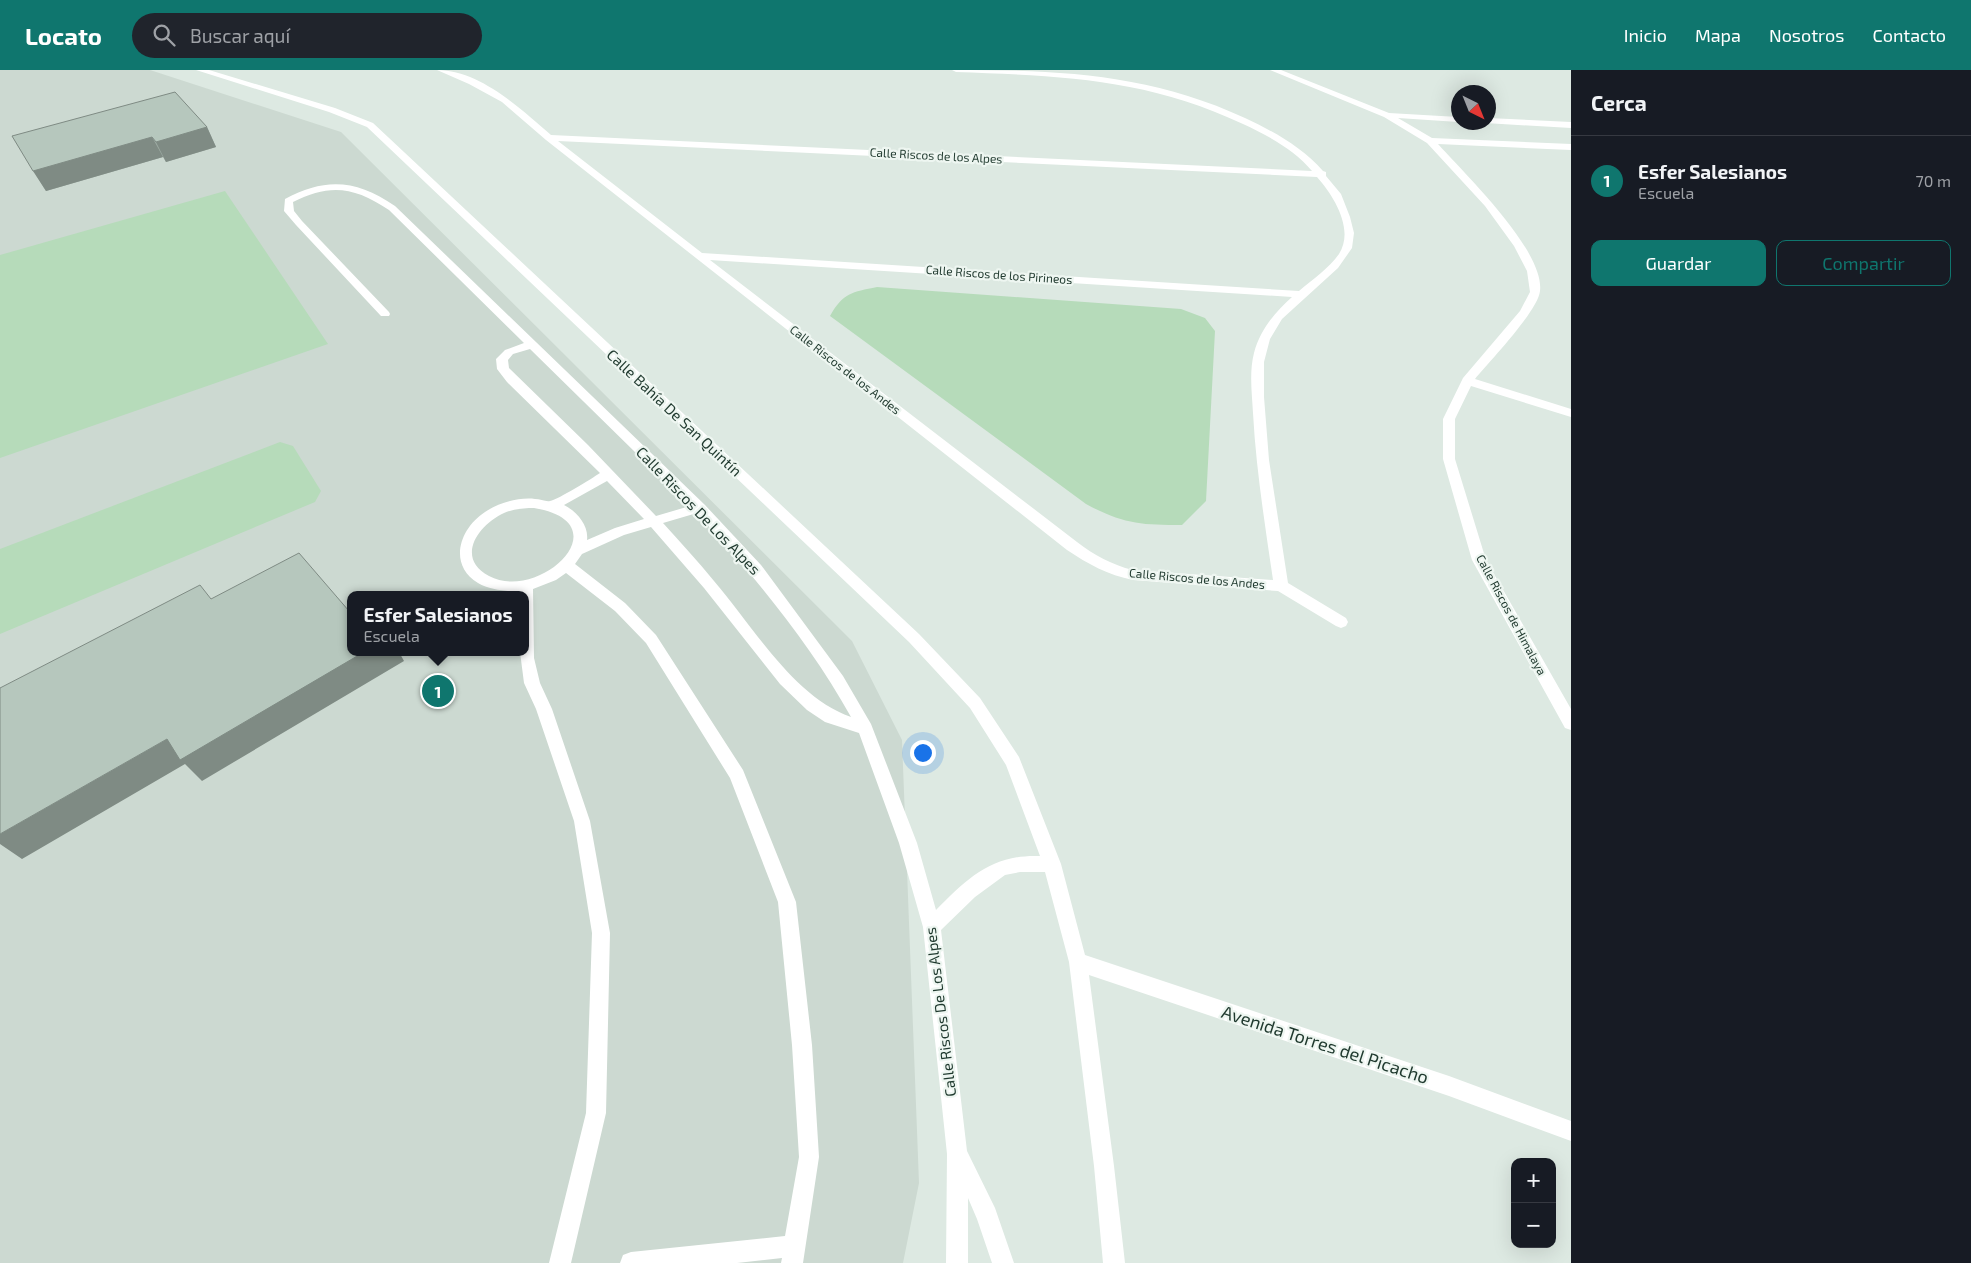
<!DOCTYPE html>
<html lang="es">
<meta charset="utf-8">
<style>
:root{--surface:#171b24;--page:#20242c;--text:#f1f3f6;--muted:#9ea1a6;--line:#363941;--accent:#0f766e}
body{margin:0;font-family:"Exo 2",sans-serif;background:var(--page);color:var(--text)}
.controls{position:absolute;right:15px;bottom:15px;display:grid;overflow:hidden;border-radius:10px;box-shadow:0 5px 20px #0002}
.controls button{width:45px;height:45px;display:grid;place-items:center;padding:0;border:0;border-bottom:1px solid var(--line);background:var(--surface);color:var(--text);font:25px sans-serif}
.compass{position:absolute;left:1451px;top:15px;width:45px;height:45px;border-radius:50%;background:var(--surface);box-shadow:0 5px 20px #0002;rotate:137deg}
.you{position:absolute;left:922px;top:682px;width:18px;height:18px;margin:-12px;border:4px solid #fff;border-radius:50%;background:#1a73e8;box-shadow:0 0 0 8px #1a73e833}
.badge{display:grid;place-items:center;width:32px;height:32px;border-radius:50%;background:var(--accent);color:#fff;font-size:16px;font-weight:700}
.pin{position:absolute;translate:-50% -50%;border:2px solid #fff;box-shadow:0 1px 5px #0006}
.popup{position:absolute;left:347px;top:521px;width:182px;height:65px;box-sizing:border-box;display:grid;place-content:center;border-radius:10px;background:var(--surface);filter:drop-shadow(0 1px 4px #0005);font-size:16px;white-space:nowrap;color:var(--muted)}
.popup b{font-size:19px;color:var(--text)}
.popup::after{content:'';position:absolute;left:50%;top:100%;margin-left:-10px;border:10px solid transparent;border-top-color:var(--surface)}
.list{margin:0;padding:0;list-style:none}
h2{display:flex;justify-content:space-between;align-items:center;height:65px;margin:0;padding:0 20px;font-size:21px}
h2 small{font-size:16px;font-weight:400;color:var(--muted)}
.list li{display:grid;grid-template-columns:32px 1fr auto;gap:15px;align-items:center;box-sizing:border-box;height:90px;padding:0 20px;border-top:1px solid var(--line)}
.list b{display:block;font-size:19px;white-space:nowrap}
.list p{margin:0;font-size:16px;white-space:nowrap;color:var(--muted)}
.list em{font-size:16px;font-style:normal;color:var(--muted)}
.actions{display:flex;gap:10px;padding:15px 20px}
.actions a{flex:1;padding:11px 0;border:1px solid var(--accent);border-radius:10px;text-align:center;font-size:18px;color:var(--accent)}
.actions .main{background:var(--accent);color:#fff}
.icon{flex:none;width:28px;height:28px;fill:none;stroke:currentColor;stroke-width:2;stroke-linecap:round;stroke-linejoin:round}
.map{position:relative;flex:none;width:1571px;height:1193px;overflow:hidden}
header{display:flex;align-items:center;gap:30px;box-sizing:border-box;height:70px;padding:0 25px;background:var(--accent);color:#fff}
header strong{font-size:24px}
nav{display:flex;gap:28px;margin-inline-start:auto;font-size:18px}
.search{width:350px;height:45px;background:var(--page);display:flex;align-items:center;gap:12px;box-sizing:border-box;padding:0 18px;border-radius:28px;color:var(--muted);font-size:19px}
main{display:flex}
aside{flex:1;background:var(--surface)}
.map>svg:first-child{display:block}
.built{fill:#ccd9d1;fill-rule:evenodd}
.green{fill:#b6dbba}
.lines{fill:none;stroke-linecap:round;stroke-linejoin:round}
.minor{fill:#fff;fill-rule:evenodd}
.wall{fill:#9daba3}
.shaded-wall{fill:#7f8b84}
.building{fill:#b6c7bd;stroke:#7f8b84}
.labels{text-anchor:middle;stroke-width:4.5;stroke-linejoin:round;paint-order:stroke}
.far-street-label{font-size:12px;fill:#1f392e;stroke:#eef6f1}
.street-label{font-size:15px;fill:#1f392e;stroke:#eef6f1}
.near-street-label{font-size:18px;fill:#1f392e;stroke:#eef6f1}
</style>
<header>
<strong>Locato</strong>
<div class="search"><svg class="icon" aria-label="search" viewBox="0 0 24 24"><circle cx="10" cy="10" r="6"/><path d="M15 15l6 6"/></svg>Buscar aquí</div>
<nav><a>Inicio</a><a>Mapa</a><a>Nosotros</a><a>Contacto</a></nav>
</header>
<main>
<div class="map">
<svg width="1571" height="1193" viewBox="0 0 1571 1193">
<rect width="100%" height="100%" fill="#dde9e2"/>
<path class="built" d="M0,0H150L341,62L852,571L902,670L919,1113L903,1193H0ZM350,525H526V582H350Z"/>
<g class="green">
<path d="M225,121L328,274L0,388V185Z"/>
<path d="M877,217L1181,239L1205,248L1215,261L1206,431L1182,455C1141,455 1123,454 1086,434L830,246C843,223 852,222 877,217Z"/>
<path d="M280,372L293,376L321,421L315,432L0,564V479Z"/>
</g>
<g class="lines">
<g class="minor">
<path d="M196,0H209L335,38L373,53L919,564L980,628L1019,687L1061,794L1085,885L1449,1006L1571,1051V1071L1449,1026L1089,905L1114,1096L1125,1193H1103L1094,1096L1069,892L1045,802H1020L1005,805L975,827L941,860L967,1081L995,1138L1014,1193H992L977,1149L968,1128V1193H946L947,1084L923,857L899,773L859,663L825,652L807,640L780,614L704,518L651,457L624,465L582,484L575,494L625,533L656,565L743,700L796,832L812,975L819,1087L803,1193H781L782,1188L737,1193H620L623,1185L631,1182L785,1166L799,1087L792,975L778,832L730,708L646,573L615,541L566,503L556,510L533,519L534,588L540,613L552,639L590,751L610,863L606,1043L571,1193H549L586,1043L592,863L574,751L536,639L524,613L520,582H526V525H519V522C506,521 490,520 478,513C448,495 459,459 485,442C498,433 519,427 535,429C540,429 546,432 550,431C559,429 591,409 600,403L507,312L497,299L496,289L505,280L524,273L389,140C355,117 330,113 293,132L294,141L302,151L389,242L390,244L389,246H381L296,155L284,141L285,129C326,107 357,110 395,136L705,435L761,495L843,606L871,654L917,773L936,840C968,808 992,784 1040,786L1006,695L970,638L909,572L367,57L329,42ZM530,279L690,436L656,446L588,375L509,298L508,290L513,284ZM607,411L644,449L615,458L587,470C589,455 576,441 564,435ZM534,438C624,453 539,533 489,506C455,488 478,455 504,443C513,439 524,438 534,438ZM697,443C754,506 810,573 851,647C793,627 753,556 714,511C698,491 680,472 663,453Z"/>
<path d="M437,0C480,0 521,39 551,65L1312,101C1295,80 1267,65 1243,54C1145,8 1061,6 956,2L952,0C1056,0 1148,3 1245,48C1273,61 1302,77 1323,101L1326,102V106L1341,124L1350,147L1354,163L1352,178L1338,198L1282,249L1270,269L1264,292V327L1269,390L1288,513L1346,548L1348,552L1346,556L1341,558L1336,556L1278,521L1133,510C1108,505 1088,494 1067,480L546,70L502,32L469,14ZM558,71L1317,107C1333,125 1355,159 1339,184C1329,198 1312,210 1299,221L702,183ZM710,190L1292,227C1275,242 1260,260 1254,283C1249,302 1252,324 1253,343C1256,399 1265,455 1273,510L1133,500C1112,495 1094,485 1077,472Z"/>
<path d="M1270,0H1281L1389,43L1458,47V52L1398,48L1432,68L1571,74V80L1438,74C1464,103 1545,181 1540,221C1538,241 1489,292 1475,309L1571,339V347L1471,316L1455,349V389L1486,490L1571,639V660L1565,658L1472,490L1443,389V349L1463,308L1520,241L1530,222L1527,201L1514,176L1485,136L1427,73L1384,47Z"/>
<path d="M1488,48L1571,52V58L1485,53L1488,52Z"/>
</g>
</g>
<path class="wall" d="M207,57L216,77L166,92L163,87L46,121L12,66Z"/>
<g class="shaded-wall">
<path d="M207,57L216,77L166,92L156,72Z"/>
<path d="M152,67L163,87L46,121L33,101Z"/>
<path d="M364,582H399L404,591L202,711L185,694L22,789L0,774V764L167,669Z"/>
</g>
<g class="building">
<path d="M175,22L207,57L156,72L152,67L33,101L12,66Z"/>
<path d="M299,483L349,541L350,540V582H364L180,690L167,669L0,764V618L200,515L211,529Z"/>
</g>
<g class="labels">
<g class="far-street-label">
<text transform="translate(936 86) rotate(3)" y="4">Calle Riscos de los Alpes</text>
<text transform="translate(999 205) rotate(4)" y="4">Calle Riscos de los Pirineos</text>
<text transform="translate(845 300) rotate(38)" y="4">Calle Riscos de los Andes</text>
<text transform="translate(1197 509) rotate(5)" y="4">Calle Riscos de los Andes</text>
<text transform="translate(1511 545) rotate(62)" y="4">Calle Riscos de Himalaya</text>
</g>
<g class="street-label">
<text transform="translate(674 343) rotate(43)" y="5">Calle Bahía De San Quintín</text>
<text transform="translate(698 441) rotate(46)" y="5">Calle Riscos De Los Alpes</text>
<text transform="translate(941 942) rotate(-97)" y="5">Calle Riscos De Los Alpes</text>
</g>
<g class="near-street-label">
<text transform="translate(1325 975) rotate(18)" y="6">Avenida Torres del Picacho</text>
</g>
</g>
</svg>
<div class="controls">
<button>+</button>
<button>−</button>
</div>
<svg class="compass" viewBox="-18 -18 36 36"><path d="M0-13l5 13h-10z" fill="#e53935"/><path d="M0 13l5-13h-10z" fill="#9ea1a6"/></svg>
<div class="you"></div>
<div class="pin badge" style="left:438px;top:621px">1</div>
<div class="popup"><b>Esfer Salesianos</b>Escuela</div>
</div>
<aside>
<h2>Cerca<small></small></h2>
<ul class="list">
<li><span class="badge">1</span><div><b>Esfer Salesianos</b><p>Escuela</p></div><em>70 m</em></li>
</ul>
<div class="actions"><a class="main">Guardar</a><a>Compartir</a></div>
</aside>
</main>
